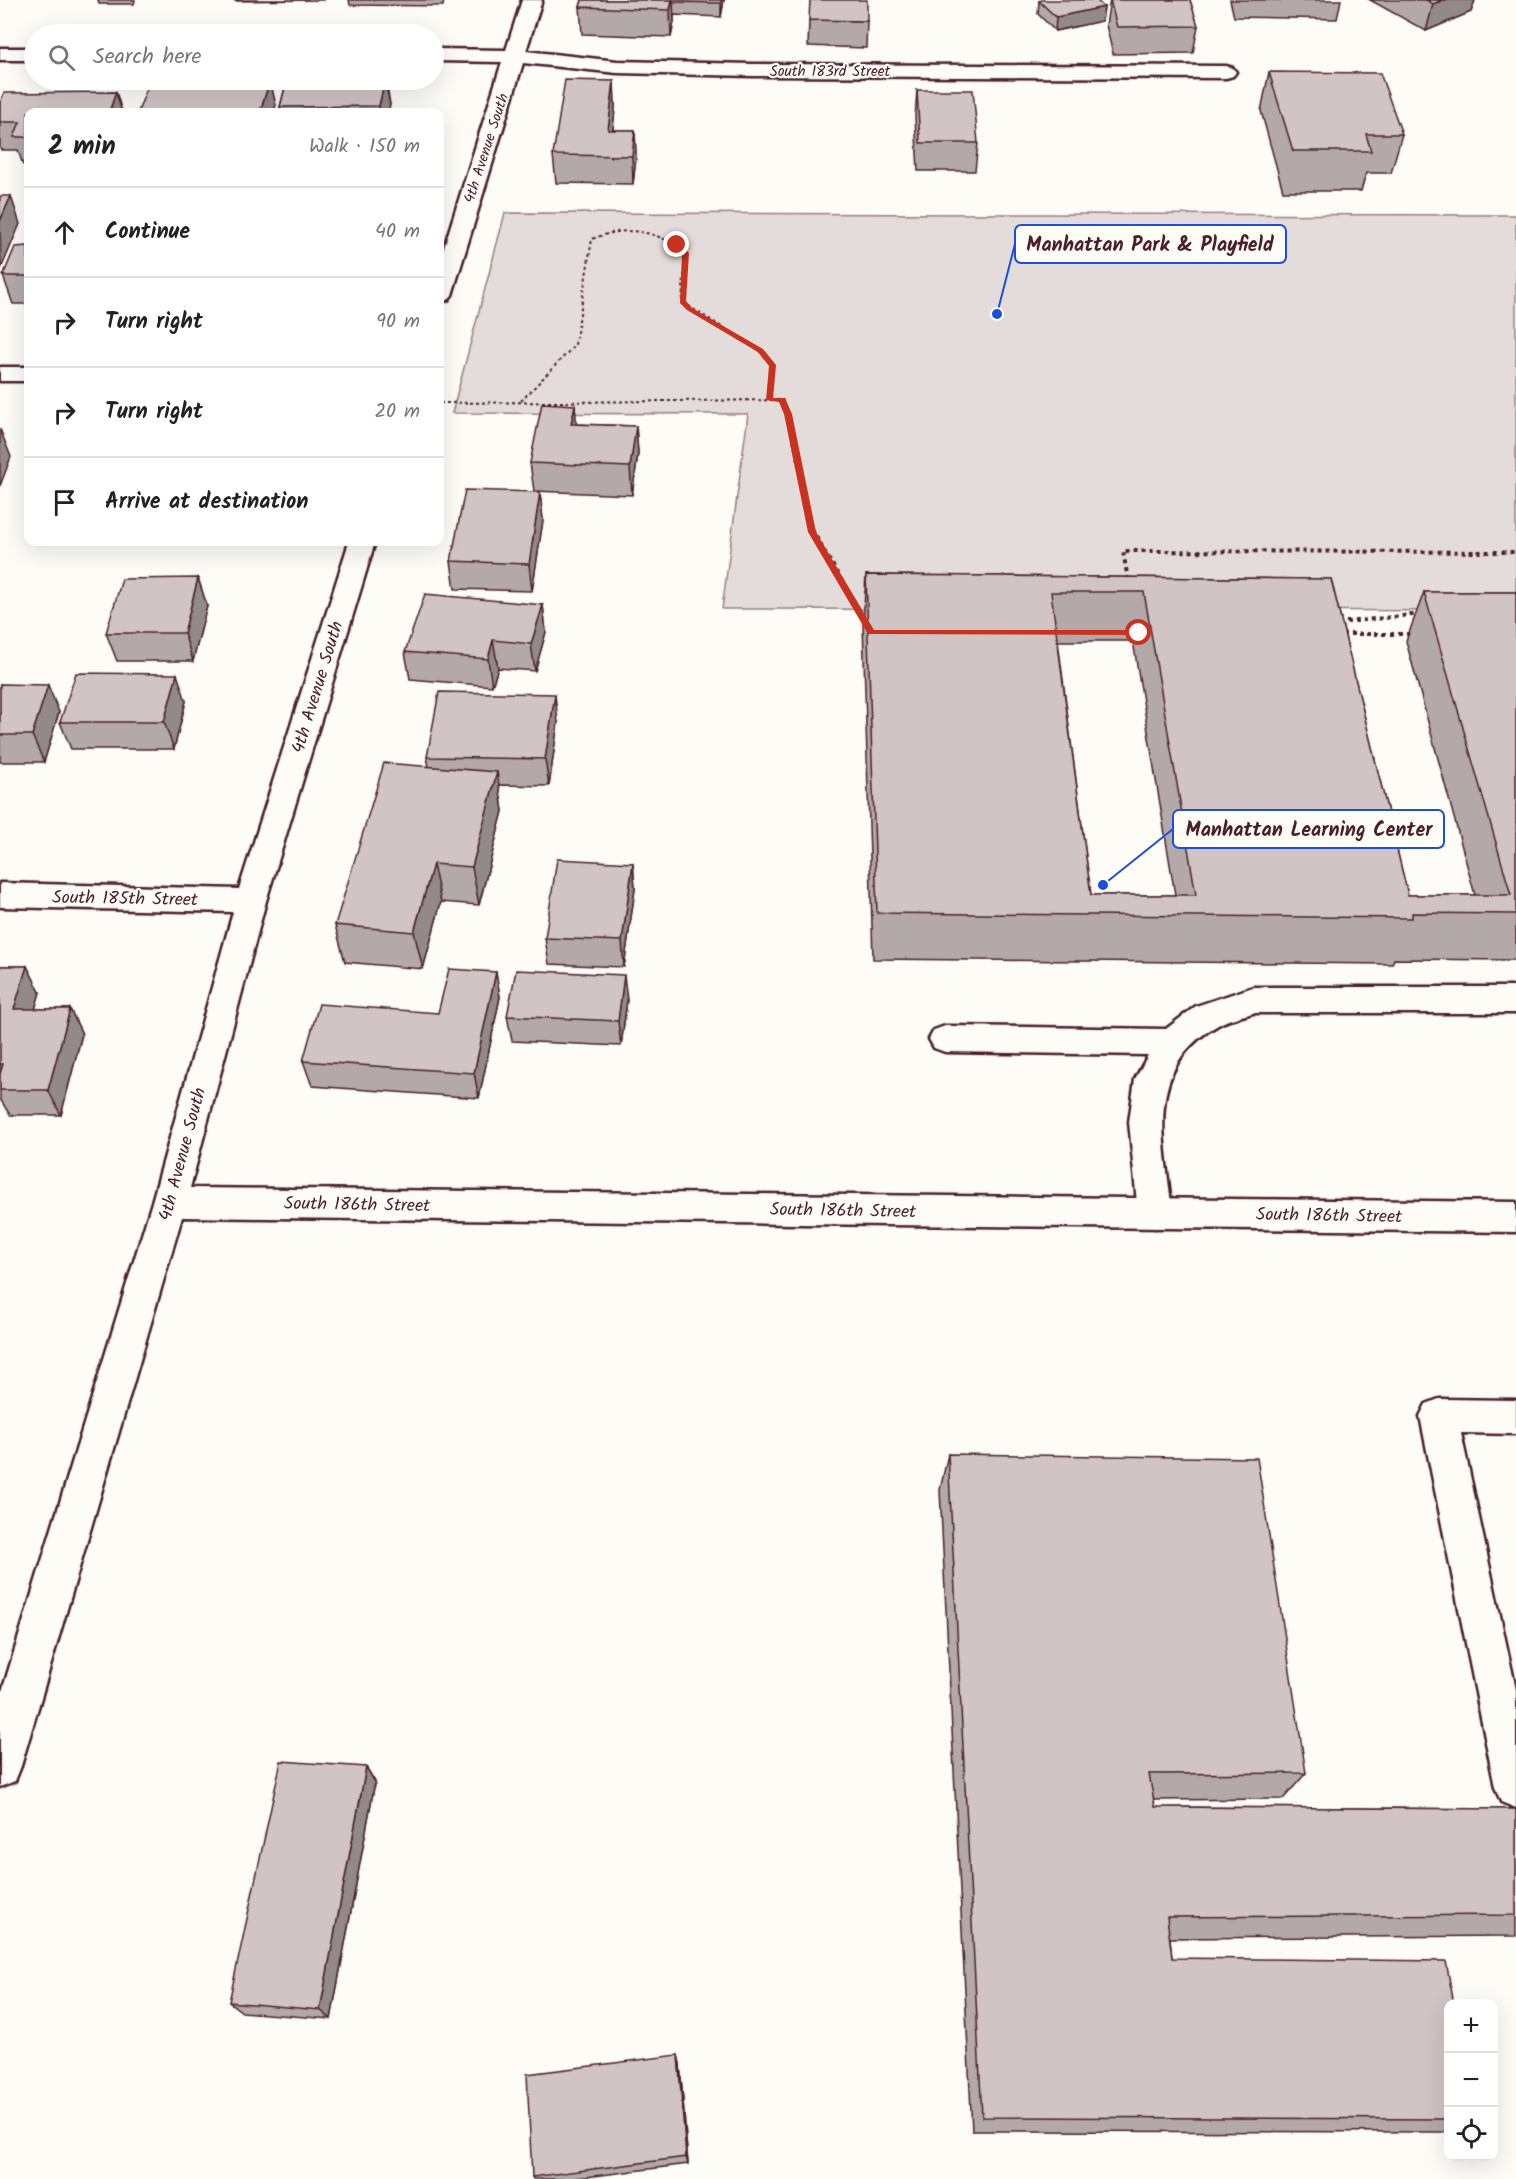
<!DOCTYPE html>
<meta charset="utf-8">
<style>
:root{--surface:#fff;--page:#f6f6f6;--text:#222;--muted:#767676;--line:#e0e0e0}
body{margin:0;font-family:Kalam,sans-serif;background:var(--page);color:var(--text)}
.controls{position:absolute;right:18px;bottom:18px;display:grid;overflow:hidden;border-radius:12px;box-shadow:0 6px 24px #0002}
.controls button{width:54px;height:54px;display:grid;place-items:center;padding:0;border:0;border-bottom:2px solid var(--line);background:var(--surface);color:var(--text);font:30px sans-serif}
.stop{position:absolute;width:18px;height:18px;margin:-14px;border:4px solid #c8321e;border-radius:50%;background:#fff}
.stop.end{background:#c8321e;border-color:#fff;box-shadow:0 2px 6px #0008}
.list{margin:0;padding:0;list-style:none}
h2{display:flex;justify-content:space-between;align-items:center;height:78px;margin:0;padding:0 24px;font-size:26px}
h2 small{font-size:20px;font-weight:400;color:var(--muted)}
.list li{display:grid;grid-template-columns:39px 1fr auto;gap:18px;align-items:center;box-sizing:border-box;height:90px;padding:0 24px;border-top:2px solid var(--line)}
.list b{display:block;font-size:22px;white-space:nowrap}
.list em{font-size:20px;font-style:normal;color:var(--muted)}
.icon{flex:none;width:33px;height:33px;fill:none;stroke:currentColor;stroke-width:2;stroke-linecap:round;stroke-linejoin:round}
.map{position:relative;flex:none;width:1516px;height:2179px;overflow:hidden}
.search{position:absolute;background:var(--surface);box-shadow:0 6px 24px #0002;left:24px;top:24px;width:420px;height:66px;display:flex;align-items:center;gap:15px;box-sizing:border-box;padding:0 21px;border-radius:33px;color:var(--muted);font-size:22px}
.panel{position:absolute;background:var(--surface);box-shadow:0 6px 24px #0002;left:24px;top:108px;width:420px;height:438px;border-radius:12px}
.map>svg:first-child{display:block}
.green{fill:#e3dcda;stroke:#967e82;stroke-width:1.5}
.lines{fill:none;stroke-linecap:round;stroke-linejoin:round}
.lane-casing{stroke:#4a1f2b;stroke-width:5}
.street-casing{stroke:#4a1f2b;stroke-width:5}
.path-far1{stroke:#4a1f2b;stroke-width:2;stroke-dasharray:3 3;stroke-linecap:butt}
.path{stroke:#4a1f2b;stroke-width:4;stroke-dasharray:4 4;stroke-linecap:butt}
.lane{fill:#fdfcf7;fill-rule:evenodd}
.street{fill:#fdfcf7;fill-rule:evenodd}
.wall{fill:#b3a9a9;stroke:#4a1f2b;stroke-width:1.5;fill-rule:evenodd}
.shaded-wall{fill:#928a89;stroke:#4a1f2b;stroke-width:1.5}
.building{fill:#d0c5c4;stroke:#4a1f2b;stroke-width:1.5;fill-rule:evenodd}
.route{fill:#c8321e}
.labels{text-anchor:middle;stroke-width:4.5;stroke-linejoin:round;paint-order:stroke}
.far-street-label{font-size:15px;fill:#4a1f2b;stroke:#fdfcf7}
.street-label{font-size:18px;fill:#4a1f2b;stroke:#fdfcf7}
.leader{fill:none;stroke:#1d4ed8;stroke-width:2}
.callout-dot{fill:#1d4ed8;stroke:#fdfcf7;stroke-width:2}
.callout{fill:#fdfcf7;stroke:#1d4ed8;stroke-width:2}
.callout-label{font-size:20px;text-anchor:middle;font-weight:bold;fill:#4a1f2b}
</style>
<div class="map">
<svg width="1516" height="2179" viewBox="0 0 1516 2179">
<rect width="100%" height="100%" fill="#fdfcf7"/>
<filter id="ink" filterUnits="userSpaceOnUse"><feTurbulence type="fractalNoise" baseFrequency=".0167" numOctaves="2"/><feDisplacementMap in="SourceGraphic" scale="12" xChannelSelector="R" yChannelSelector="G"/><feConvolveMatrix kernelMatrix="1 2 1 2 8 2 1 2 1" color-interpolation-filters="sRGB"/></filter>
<g filter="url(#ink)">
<path class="green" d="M505,213L1516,215V611L722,609L748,414L452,413Z"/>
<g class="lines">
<g class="lane-casing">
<g id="lane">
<path d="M1253,987H1516V1013H1253C1242,1016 1228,1019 1218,1025C1142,1068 1165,1141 1172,1213L1167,1223L1155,1228L1143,1223L1138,1213L1129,1122L1135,1079L1148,1055L945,1052L934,1048L929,1039L934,1030L945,1026L1166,1029L1196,1006Z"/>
<path d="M1439,1399L1516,1400V1434L1461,1433L1516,1690V1808L1501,1802L1495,1787L1420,1416L1426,1404Z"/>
</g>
</g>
<g class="street-casing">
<g id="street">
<path d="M522,0H542L526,51L617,61L752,64L1226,66L1233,68L1236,72L1233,76L1226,78L752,76L617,73L523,63L452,295L448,300L440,302V260L502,62L434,61V49L506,50Z"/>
<rect x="0" y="48" width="34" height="12"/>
<rect x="0" y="367" width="28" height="14"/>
<path d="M349,542H375L266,901L190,1188L1516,1202V1232L182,1217L21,1766L15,1781L0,1787V1698L152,1202L233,912L0,907V883L239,889Z"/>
</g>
</g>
<g class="path-far1">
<path d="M521,401L575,345L592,239C626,225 658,230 686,253L682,302L760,351L772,365L770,400"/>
<path d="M440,403L782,400L788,414L812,532"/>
</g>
<g class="path">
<path d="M812,530L866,623"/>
<path d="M1128,580L1123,551L1516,552"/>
<path d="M1338,623L1420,614"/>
<path d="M1342,634H1412"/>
</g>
<use href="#lane" class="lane"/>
<use href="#street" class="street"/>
</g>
<g class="wall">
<path d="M98,0H135L134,4H99Z"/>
<path d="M235,0H324L235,1Z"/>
<path d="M349,0H444L443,6L350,5Z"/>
<path d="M582,0H724L721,17L674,15V22L671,37L582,34L580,7Z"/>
<path d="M1110,0H1190L1198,26L1193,53L1113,54L1106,25Z"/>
<path d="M1230,0H1341L1337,19L1234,17Z"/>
<path d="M1370,0H1475L1471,12L1426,31Z"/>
<path d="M1039,1L1104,7L1102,21L1055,31L1038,14Z"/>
<path d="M809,20L867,21L866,48L808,46Z"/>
<path d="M1269,72L1402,134L1391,173H1366L1361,191H1283L1261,111Z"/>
<path d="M287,80H386L390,105L388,112H281L280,107Z"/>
<path d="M614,81L615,108L613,130H635L636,158L633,184L556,183L553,155Z"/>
<path d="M917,90L978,143L975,171H918L915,117Z"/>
<path d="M116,92L122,112H28V165H23L18,150H1L0,147V103Z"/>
<path d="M28,246V304H13L3,276Z"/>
<path d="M575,405L576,424L636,426L638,454L632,495L534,491L530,463Z"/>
<path d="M540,492L543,520L532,591L455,589L451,561Z"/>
<path d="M866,575L1331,579L1408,895H1475L1406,641L1424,592H1516V960L1394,959L1392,964L873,959L863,624ZM1058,641H1133L1175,895H1091Z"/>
<path d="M198,578L207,606L193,661H117L106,633Z"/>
<path d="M543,605L546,632L535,671L498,668L492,686L410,679L405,652Z"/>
<path d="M0,684L59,712L44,762H0Z"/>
<path d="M186,701L174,749H71L60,722Z"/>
<path d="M558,722L549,786L499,785L503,811L479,905L441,902L423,969L345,962L335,925L429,767L427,757Z"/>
<path d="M633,863L635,889L624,967L549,964L545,938Z"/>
<path d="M0,966H27L40,992L35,1009H70L82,1034L61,1115H10L0,1099Z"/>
<path d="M496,972L500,997L479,1098L312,1086L303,1061L438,1013Z"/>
<path d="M627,1000L621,1046L512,1041L507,1016Z"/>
<path d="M948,1454L1306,1773L1283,1799L1154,1800L1155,1807L1516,1809V1936L1170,1938L1172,1958L1449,2004V2130L1444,2132L972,2131L940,1490Z"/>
<path d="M366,1767L375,1782L331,2019L242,2012L229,2002Z"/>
<path d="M678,2055L680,2064L688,2164L570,2179H533L532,2177Z"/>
</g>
<g class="shaded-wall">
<path d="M672,0H673L674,22L671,37L670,10Z"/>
<path d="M721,0H724L721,17Z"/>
<path d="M1443,0H1475L1471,12L1426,31L1433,4Z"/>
<path d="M1104,7L1102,21L1055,31L1056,17Z"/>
<path d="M270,80L276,105L274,112H260Z"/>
<path d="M385,80L390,105L388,112H380L379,106Z"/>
<path d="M614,81L615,108L610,158L608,130Z"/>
<path d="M116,92L122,112H109Z"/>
<path d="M635,130L636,158L633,184L632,156Z"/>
<path d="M11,196L20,224L1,269L0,221Z"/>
<path d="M575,405L577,433L571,424Z"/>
<path d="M636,426L638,454L632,495L630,467Z"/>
<path d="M0,429L11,457L0,486Z"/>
<path d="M540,492L543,520L532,591L529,564Z"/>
<path d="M198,578L207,606L193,661L184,633Z"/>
<path d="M543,605L546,632L535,671L531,644Z"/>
<path d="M493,640L498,668L492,686L488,659Z"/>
<path d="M177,674L186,701L174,749L164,722Z"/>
<path d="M48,685L59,712L44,762L32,735Z"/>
<path d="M555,694L558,722L549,786L545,759Z"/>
<path d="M497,772L503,811L479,905L472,867Z"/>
<path d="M633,863L635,889L624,967L622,941Z"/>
<path d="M433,864L441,902L423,969L414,932Z"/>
<path d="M27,966L40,992L28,1034L14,1009Z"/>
<path d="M496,972L500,997L479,1098L474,1073Z"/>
<path d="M624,975L627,1000L621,1046L618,1021Z"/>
<path d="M70,1009L82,1034L61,1115L48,1090Z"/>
<path d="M366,1767L375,1782L331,2019L320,2010Z"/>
<path d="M678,2055L680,2064L688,2164L686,2157Z"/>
</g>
<g class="building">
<path d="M582,0H672L670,10L580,7Z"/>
<path d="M673,0H721V3L673,2Z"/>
<path d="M810,0H867V21L809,20Z"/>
<path d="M1042,0H1096L1104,7L1056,17L1039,1Z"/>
<path d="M1110,0H1190L1198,26L1117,27Z"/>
<path d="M1426,0H1443L1433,4Z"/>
<path d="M1269,72L1380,73L1402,134H1366L1371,151H1293Z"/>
<path d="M150,80H270L260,112H138Z"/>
<path d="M287,80H385L379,106L280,107Z"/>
<path d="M565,80L614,81L608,130H635L632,156L553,155Z"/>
<path d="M917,90H973L978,143H920Z"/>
<path d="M116,92L109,112H28V137H14L20,122H0V103L4,93Z"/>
<path d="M0,196H11L0,221Z"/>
<path d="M28,246V276H3L15,247Z"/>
<path d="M542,403L575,405L571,424L636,426L630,467L530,463Z"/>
<path d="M465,490L540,492L529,564L451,561Z"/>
<path d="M866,575L1331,579L1408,895H1511L1424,592H1516V914L1412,913V918L877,913ZM1051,592H1144L1196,895H1091Z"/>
<path d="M198,578L184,633H106L122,579Z"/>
<path d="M425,594L543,605L531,644L493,640L488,659L405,652Z"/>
<path d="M76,673L177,674L164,722H60Z"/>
<path d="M0,684L48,685L32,735H0Z"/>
<path d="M439,692L555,694L545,759L427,757Z"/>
<path d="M384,763L497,772L472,867L433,864L414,932L335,925Z"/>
<path d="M557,859L633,863L622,941L545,938Z"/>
<path d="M0,966H27L14,1009H70L48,1090H0V1074L3,1064H0Z"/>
<path d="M449,969L496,972L474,1073L303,1061L319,1004L438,1013Z"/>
<path d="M516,970L624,975L618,1021L507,1016Z"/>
<path d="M948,1454L1257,1458L1306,1773L1149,1774L1155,1807L1516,1809V1915L1167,1917L1172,1958L1446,1961L1454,2004H1449V2119L982,2117Z"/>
<path d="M281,1761L366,1767L320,2010L229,2002Z"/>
<path d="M678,2055L686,2157L532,2177L527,2074Z"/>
</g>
</g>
<path class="route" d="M674,243H679L689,253L686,301L692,308L763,349L776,365L773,398H785L792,414L816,532L874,630H1139L1142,631V635L868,634L808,532L784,414L779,402L766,400L769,366L758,352L687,310L680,303L682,254Z"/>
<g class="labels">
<g class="far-street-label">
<text x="830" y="76">South 183rd Street</text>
<text transform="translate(486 148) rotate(-72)" y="5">4th Avenue South</text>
</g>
<g class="street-label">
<text transform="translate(317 687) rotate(-73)" y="6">4th Avenue South</text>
<text transform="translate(125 898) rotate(1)" y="6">South 185th Street</text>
<text transform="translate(182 1154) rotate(-75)" y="6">4th Avenue South</text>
<text transform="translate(357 1204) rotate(1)" y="6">South 186th Street</text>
<text transform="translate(843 1210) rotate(1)" y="6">South 186th Street</text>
<text transform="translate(1329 1215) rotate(1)" y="6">South 186th Street</text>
</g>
</g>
<path class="leader" d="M997 314L1015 244M1103 885L1173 829"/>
<g class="callout-dot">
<circle cx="997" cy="314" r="6"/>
<circle cx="1103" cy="885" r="6"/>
</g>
<g class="callout">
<rect x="1015" y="225" width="271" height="38" rx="6"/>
<rect x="1173" y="810" width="271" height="38" rx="6"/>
</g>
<g class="callout-label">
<text x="1150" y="251">Manhattan Park &amp; Playfield</text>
<text x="1309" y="836">Manhattan Learning Center</text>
</g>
</svg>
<div class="controls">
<button>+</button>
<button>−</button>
<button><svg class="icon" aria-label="locate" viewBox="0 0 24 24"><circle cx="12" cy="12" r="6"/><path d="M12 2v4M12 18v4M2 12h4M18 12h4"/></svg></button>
</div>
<div class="stop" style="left:1139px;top:633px"></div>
<div class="stop end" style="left:677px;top:245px"></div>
<div class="search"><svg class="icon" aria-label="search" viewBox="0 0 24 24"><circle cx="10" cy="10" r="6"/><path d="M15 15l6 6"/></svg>Search here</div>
<section class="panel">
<h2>2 min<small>Walk · 150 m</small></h2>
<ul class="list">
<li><svg class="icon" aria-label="ahead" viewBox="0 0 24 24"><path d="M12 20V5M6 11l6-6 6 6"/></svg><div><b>Continue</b></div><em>40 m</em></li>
<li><svg class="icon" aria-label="right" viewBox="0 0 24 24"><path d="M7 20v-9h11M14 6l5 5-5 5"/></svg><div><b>Turn right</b></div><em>90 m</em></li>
<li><svg class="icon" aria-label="right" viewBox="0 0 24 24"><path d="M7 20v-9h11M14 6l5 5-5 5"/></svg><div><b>Turn right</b></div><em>20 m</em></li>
<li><svg class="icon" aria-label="arrive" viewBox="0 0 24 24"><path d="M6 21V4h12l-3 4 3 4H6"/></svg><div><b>Arrive at destination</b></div></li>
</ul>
</section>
</div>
